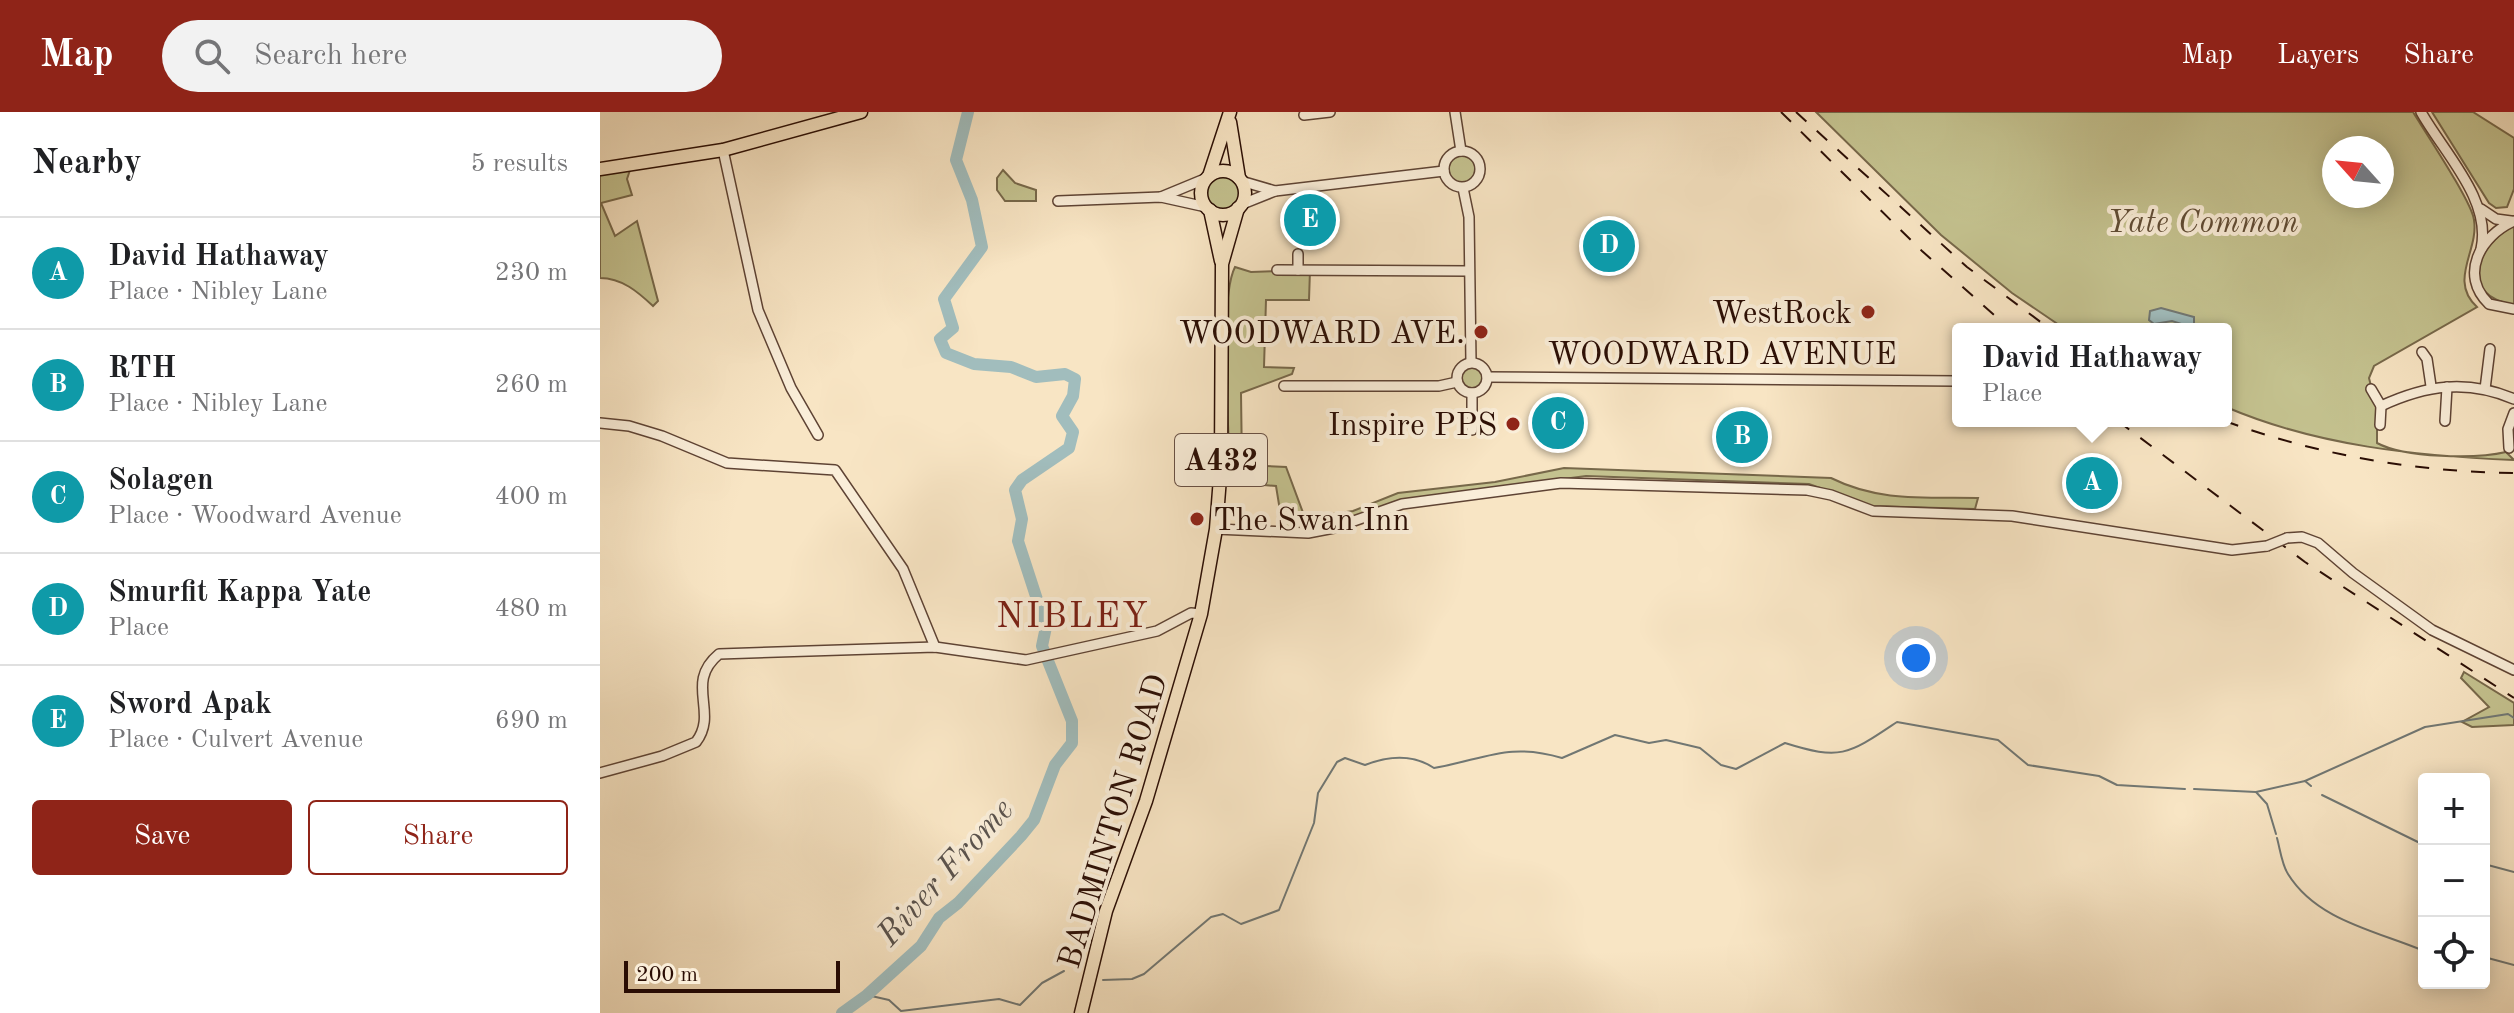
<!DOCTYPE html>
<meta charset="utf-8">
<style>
:root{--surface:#fff;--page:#f2f2f2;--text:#202124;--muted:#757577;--line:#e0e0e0;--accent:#8f2418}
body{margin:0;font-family:"Old Standard TT",serif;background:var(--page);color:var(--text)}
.controls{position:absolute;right:24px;bottom:24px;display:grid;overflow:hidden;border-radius:8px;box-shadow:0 4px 20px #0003}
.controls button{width:72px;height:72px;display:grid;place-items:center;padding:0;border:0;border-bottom:2px solid var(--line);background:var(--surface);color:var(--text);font:40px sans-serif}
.compass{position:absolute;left:1722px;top:24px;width:72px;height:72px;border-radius:50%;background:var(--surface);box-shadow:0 4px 20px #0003;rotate:297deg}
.scale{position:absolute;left:24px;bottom:20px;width:216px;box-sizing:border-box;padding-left:8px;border:4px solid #2a0d04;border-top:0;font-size:22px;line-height:28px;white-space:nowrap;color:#2a0d04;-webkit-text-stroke:6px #faeed9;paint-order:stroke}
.you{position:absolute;left:1316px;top:546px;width:28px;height:28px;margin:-20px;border:6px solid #fff;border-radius:50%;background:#1a73e8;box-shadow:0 0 0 12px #1a73e833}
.badge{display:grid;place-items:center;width:52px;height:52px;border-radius:50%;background:var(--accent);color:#fff;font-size:26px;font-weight:700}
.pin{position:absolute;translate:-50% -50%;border:4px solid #fff;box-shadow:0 2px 8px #0006}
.popup{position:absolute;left:1352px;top:211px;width:280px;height:104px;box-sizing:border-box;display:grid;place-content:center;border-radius:8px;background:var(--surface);filter:drop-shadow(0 2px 6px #0005);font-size:26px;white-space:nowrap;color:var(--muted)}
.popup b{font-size:30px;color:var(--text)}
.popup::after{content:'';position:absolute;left:50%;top:100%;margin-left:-16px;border:16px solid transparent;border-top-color:var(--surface)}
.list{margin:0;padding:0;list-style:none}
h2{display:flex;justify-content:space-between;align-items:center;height:104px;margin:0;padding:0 32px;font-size:34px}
h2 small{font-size:26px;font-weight:400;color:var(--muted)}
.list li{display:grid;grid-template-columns:52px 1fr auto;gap:24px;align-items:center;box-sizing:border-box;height:112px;padding:0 32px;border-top:2px solid var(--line)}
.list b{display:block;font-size:30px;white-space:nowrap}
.list p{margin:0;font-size:26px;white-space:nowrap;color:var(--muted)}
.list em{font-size:26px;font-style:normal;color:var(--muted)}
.actions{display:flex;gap:16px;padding:24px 32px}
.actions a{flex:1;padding:18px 0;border:2px solid var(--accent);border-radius:8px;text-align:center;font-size:28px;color:var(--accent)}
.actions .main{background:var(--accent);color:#fff}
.icon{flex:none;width:44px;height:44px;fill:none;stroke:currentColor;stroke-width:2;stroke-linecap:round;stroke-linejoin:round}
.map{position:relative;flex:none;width:1914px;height:901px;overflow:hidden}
header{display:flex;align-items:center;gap:48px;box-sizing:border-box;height:112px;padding:0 40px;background:var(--accent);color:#fff}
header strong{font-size:38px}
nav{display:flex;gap:44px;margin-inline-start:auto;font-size:28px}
.search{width:560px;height:72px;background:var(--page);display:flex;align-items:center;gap:20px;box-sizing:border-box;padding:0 28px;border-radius:44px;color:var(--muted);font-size:30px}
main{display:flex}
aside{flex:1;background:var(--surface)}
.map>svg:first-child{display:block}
.green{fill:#c4c28f;stroke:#77684a;stroke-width:2;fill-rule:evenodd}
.water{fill:#a1bdbd;stroke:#717773;stroke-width:2}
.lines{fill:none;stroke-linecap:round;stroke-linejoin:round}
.stream{stroke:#717773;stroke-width:2}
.river{stroke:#a1bdbd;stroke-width:12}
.minor-casing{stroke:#5e4334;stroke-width:12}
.major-casing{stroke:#2a0d04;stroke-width:15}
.minor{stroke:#faeed9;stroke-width:9}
.major{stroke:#f8e5c4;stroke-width:12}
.rail{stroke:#2a0d04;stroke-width:2;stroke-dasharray:14 14;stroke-linecap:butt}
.minor-bridge-casing{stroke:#5e4334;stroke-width:12;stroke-linecap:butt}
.minor-bridge{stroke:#faeed9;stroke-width:9}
.poi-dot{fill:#8f2418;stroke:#faeed9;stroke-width:3}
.labels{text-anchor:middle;stroke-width:8;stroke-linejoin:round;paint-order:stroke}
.shield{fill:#faeed9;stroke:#685044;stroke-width:2}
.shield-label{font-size:30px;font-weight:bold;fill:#2a0d04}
.park-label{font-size:32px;font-style:italic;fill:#604c35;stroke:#faeed9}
.poi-label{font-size:32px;fill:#2a0d04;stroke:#faeed9;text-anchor:end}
.street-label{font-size:32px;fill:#2a0d04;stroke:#faeed9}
.water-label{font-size:34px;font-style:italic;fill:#5a534e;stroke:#faeed9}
.quarter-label{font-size:36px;letter-spacing:2px;fill:#7a1f14;stroke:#faeed9}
</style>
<header>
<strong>Map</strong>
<div class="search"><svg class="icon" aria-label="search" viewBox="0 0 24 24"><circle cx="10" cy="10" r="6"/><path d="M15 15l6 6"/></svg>Search here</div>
<nav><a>Map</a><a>Layers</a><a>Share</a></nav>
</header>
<main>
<aside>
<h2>Nearby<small>5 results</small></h2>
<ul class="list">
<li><span class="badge" style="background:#0f9aa8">A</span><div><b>David Hathaway</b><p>Place · Nibley Lane</p></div><em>230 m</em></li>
<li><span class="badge" style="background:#0f9aa8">B</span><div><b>RTH</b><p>Place · Nibley Lane</p></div><em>260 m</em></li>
<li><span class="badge" style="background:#0f9aa8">C</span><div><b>Solagen</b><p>Place · Woodward Avenue</p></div><em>400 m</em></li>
<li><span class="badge" style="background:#0f9aa8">D</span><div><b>Smurfit Kappa Yate</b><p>Place</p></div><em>480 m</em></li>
<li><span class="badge" style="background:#0f9aa8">E</span><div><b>Sword Apak</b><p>Place · Culvert Avenue</p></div><em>690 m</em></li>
</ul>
<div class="actions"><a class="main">Save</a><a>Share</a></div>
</aside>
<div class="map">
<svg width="1914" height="901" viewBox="0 0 1914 901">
<rect width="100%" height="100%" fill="#f8e5c4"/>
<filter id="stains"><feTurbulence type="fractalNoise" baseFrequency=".0025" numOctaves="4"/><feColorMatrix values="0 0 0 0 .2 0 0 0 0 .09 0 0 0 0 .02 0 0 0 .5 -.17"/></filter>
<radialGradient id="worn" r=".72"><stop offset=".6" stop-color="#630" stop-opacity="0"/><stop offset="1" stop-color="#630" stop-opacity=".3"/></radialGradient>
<g class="green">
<path d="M1216,0H1813C1825,20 1872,90 1874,108C1879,139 1848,168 1877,195L1774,254L1769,266L1771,274L1767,279L1777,292V331C1805,346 1876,347 1906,340L1914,348C1817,344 1717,334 1626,295V217H1465L1412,181L1341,123ZM1734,36H1782V84H1734Z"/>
<path d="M1832,0H1873L1914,26V77L1907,95L1896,96L1889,91Z"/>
<circle cx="863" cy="57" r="15"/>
<path d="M30,58L27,67L32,83L1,91L15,124L37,109L58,189L53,194C38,180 22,166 0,166V61Z"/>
<path d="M403,58L415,71L436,78V89H405L397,78V66Z"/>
<circle cx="623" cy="81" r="17"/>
<path d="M1914,113V193C1857,183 1876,134 1914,113Z"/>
<path d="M635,155L651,160L710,158L709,188H666L664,255L694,256L692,262L641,281L642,353L686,355L705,406L753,399L798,381L895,370L964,356L1231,366C1279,390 1325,385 1378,386L1375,397L1271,394L1209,372L986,364L797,389L740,410L700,419L683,417L676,374L630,370C630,324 618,188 635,155Z"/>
<circle cx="872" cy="265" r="12"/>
<path d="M1864,560L1914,591V613L1872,615L1862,610L1889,595L1861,566Z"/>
</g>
<path class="water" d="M1561,196L1594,205V216L1572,209L1554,212L1549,208L1550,199Z"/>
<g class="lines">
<g class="stream">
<path d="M1705,669L1825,615L1908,602L1914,606"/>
<path d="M1594,677L1656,680L1667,692L1676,722"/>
<path d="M1656,680L1705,669L1711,674"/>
<path d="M1722,683L1824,733"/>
<path d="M1677,726C1680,737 1682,753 1688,762C1717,809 1777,819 1824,839"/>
<path d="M1884,752L1914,760"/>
<path d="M1884,845L1914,853"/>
<path d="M503,868L532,867L544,862L611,805L623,802L641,812L679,798L714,711L718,681L737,650L745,646L765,653C788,644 813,642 834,656C885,647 909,630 962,646L1015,623L1049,631L1066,628L1100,636L1121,653L1136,657L1185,631C1242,649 1249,642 1297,610L1398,628L1428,653L1499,664L1517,673L1585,677"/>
<path d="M267,883L289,888L301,899L399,887L420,893L442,871L464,859"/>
</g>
<path class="river" d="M242,901L267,883L321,834L339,806L358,791L421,724L434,708L455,653L472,631V609L442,534L446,515L418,429L422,407L415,378L422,368L469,336L473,320L462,304L473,284L475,267L465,262L436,265L411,255L374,252L346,241L340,227L353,216L344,187L382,135L372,88L356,48L368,0"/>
<g class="minor-casing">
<g id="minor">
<path d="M855,0L861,39"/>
<path d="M1821,0C1844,41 1892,88 1881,137"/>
<path d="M704,3L730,0"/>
<path d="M123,38L158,198L191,276L218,323"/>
<circle cx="862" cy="57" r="18"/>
<path d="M641,69L675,79"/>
<path d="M863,76L869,105L871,250"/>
<path d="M561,85L607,66"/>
<path d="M458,89L561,85L606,95"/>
<path d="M640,93L675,79L844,59"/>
<path d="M1881,97L1896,107L1911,109"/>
<path d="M1914,109C1880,124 1859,163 1889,192L1914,197"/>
<path d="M677,158L869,159"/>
<path d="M698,158V142"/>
<path d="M1822,240L1827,247L1831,274"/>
<circle cx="872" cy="266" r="15"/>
<path d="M887,265L1357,269"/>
<path d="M684,274H839L857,270"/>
<path d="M1771,277L1781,294L1780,313"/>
<path d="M1885,277L1890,237"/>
<path d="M1781,294C1826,273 1867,267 1914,287"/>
<path d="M1845,309L1847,275"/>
<path d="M0,311L29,314L62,324L127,351L235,358L303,457L335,535"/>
<path d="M872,318V281"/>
<path d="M1909,336L1908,317L1914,301"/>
<path d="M616,417L708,421L734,416L802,392L961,371L1207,378L1231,383L1273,399L1412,404L1632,438L1667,434"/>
<path d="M1687,426L1702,425L1718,431L1753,461L1832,518L1914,558"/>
<path d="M0,661L62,644L96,630C119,600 84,571 119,542L335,535L426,548L557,519L591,501L601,502"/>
</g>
</g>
<g class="major-casing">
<g id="major">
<path d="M630,10L639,66"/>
<path d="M0,57L123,38L261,0"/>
<circle cx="623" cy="81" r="22"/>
<path d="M609,64L630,0"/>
<path d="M610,98L621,149"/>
<path d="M481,901L506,799L546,689L601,502L616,417L621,353L622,152L638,96"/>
</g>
</g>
<use href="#minor" class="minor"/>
<use href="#major" class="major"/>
<g class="rail">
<path d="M1181,0L1322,139L1410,217"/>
<path d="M1196,0L1367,155L1450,217"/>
<path d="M1518,309L1705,450L1914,586"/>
<path d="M1625,309C1717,343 1817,360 1914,361"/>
</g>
<g class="minor-bridge-casing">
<path id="minor-bridge" d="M1667,434L1687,426"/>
</g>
<use href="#minor-bridge" class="minor-bridge"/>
</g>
<g class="poi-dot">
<circle cx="1268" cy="200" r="8"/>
<circle cx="881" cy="220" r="8"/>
<circle cx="913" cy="312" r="8"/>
<circle cx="597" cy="407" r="8"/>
</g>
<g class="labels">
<rect class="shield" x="575" y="322" width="92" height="52" rx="6"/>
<g class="shield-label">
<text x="621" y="358">A432</text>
</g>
<g class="park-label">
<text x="1603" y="120">Yate Common</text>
</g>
<g class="poi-label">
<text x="1252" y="211">WestRock</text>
<text x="865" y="231">WOODWARD AVE.</text>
<text x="897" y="323">Inspire PPS</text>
<text x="613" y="418" text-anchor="start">The Swan Inn</text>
</g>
<g class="street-label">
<text x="1122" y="252">WOODWARD AVENUE</text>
<text transform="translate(512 709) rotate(-73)" y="11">BADMINTON ROAD</text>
</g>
<g class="water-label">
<text transform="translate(344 759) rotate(-48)" y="12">River Frome</text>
</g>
<g class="quarter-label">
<text x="473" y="515">NIBLEY</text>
</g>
</g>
<rect width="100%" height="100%" filter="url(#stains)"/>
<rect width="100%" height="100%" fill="url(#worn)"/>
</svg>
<div class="controls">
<button>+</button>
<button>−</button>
<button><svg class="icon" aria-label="locate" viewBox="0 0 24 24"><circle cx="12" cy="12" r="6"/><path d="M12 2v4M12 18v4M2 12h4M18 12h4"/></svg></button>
</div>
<svg class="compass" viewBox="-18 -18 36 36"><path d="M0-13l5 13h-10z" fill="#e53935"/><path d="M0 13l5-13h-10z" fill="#757577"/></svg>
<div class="scale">200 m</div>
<div class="you"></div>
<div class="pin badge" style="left:1492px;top:371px;background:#0f9aa8">A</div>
<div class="popup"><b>David Hathaway</b>Place</div>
<div class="pin badge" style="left:1142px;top:325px;background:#0f9aa8">B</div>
<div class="pin badge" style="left:958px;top:311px;background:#0f9aa8">C</div>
<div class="pin badge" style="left:1009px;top:134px;background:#0f9aa8">D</div>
<div class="pin badge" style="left:710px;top:108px;background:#0f9aa8">E</div>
</div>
</main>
